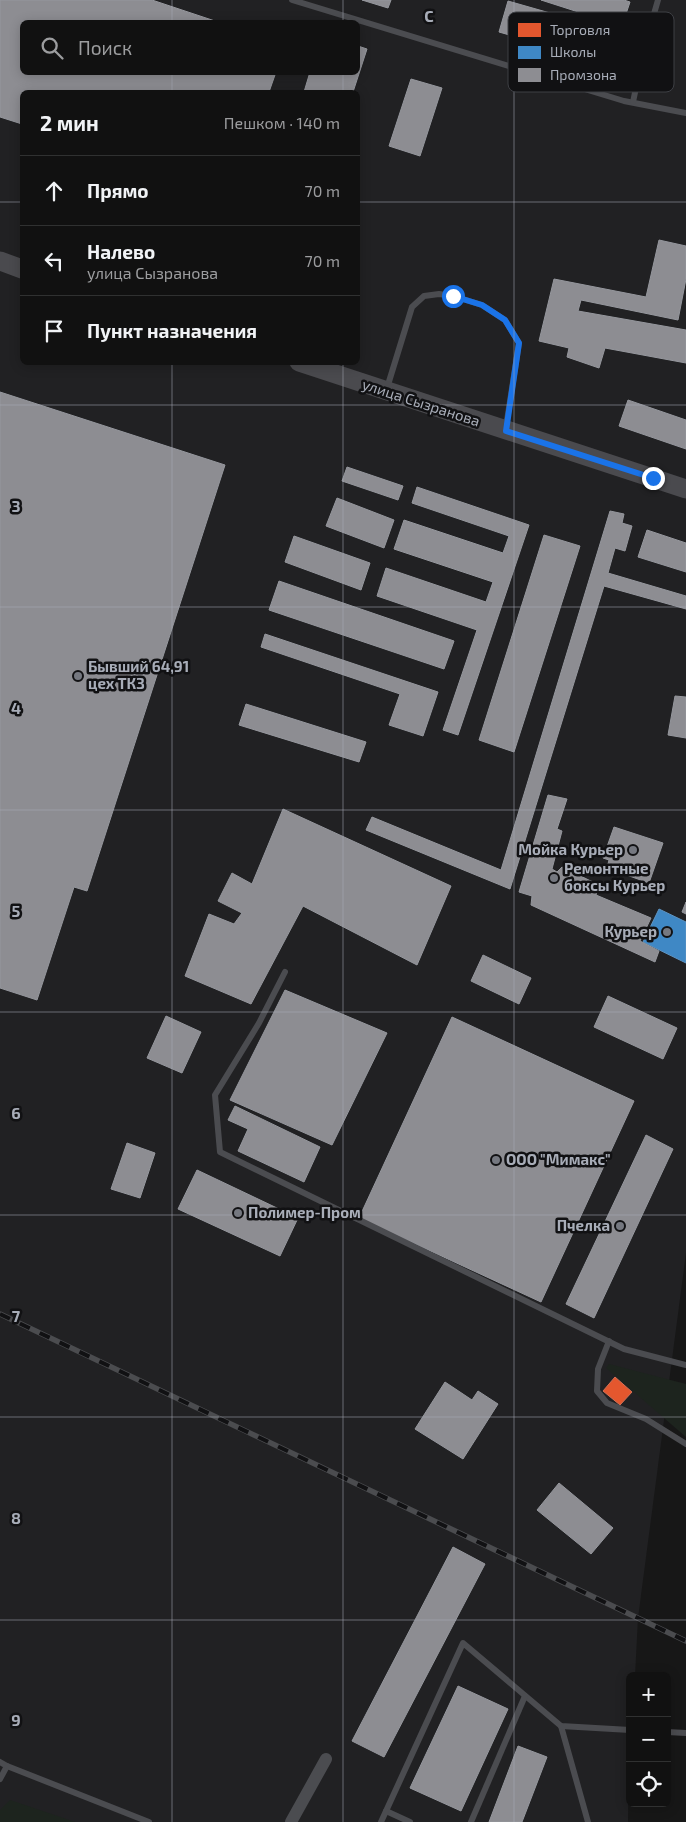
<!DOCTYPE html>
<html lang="ru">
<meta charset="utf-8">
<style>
:root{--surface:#111;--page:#1e1f1f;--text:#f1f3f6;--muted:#9c9d9f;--line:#303131}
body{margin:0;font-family:"Exo 2",sans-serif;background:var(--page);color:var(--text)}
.controls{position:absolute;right:15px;bottom:15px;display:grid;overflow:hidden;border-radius:8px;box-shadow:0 2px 12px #0003}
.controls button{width:45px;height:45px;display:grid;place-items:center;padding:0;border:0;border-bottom:1px solid var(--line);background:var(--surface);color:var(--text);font:25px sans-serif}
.stop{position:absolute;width:15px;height:15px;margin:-11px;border:4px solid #1a73e8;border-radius:50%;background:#fff}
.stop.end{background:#1a73e8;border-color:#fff;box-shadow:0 1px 5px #0008}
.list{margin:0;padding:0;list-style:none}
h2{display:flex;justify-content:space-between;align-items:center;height:65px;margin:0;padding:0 20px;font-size:21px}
h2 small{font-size:16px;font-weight:400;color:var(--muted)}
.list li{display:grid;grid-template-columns:32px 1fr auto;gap:15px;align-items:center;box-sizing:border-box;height:70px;padding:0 20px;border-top:1px solid var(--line)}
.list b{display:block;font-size:19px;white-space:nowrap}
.list p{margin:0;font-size:16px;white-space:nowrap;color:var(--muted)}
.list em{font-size:16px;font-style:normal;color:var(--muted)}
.icon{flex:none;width:28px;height:28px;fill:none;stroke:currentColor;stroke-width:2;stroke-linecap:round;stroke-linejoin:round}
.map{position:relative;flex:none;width:686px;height:1822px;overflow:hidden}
.search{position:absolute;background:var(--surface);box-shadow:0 2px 12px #0003;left:20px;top:20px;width:340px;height:55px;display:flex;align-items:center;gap:12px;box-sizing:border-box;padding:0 18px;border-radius:8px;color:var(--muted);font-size:19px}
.panel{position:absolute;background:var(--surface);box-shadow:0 2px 12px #0003;left:20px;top:90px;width:340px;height:275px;border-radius:8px}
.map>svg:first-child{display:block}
.built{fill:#212123;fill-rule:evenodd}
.green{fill:#1d241e}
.shops{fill:#e4572e;stroke:#d27157}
.schools{fill:#3f88c5;stroke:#5e93c1}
.industry{fill:#8d8d92;stroke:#95979d}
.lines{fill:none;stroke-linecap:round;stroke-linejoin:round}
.service{stroke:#4b4c50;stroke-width:6}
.minor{stroke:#4b4c50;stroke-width:12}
.secondary{stroke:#4a4a4e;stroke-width:19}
.rail-casing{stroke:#4b4c4f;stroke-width:5.5}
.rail{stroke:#111113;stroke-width:4;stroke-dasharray:11;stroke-linecap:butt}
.route{stroke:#1a73e8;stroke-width:6}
.grid{fill:none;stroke:#a8adb8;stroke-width:1;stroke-opacity:0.55}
.poi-dot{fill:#757880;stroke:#111113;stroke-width:2}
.labels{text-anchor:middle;stroke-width:5;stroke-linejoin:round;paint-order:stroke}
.street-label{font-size:15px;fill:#a8adb8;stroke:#111113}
.poi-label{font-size:15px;font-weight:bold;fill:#a8adb8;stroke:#111113;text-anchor:start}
.key{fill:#111113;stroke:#3e4045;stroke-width:1}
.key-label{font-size:14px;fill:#a8adb8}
.grid-label{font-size:16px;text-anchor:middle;font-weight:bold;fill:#a8adb8;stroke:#111113;stroke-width:5;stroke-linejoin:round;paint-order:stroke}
</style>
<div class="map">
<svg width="686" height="1822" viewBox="0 0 686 1822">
<rect width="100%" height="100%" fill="#171717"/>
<path class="built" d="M0,0H686V1253L638,1618L635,1676H630L628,1822H0ZM22,22H358V72H22ZM22,92H358V362H22Z"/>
<g class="green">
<path d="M609,1364L686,1384V1437L606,1368Z"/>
<path d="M10,1800L75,1822H0V1810Z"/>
</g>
<path class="shops" d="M615,1377L632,1392L620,1405L603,1391Z"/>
<path class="schools" d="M659,909L686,922V963L643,942Z"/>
<g class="industry">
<path d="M0,0H152L218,22H22V72H276L269,92H22V124L0,117Z"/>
<path d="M362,0H391L388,8Z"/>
<path d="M541,0H624L630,2L622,26Z"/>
<path d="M508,1L620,33L611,64L499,32Z"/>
<path d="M358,46L367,49L353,92H304L310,72H358Z"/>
<path d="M411,79L442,88L420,156L389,146Z"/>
<path d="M659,240L686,246V279L678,320L581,300L578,311L686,330V363L605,348L599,368L567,357L569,348L539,341L554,279L646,297Z"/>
<path d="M0,392L225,465L87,891L74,887L37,1000L0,988Z"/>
<path d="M628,400L686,420V449L619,426Z"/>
<path d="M347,467L403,486L398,500L342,481Z"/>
<path d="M417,487L529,525L458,735L443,730L477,630L377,596L386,568L486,602L493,582L394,549L404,520L503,553L509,536L412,503Z"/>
<path d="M337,498L394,520L384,548L326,526Z"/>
<path d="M610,511L624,514L622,523L632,526L625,551L615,548L608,573L686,596V609L604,586L510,889L366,830L372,817L501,870Z"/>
<path d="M647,530L686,543V572L638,557Z"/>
<path d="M544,535L580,546L514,752L479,740Z"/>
<path d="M294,536L370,563L361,590L285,562Z"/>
<path d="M279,581L454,641L444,669L269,610Z"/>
<path d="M265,634L438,692L423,736L389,725L400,694L261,647Z"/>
<path d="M675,696L686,697V738L668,735Z"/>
<path d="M246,704L366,742L359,762L239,725Z"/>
<path d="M548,795L567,799L557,829L562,831L552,869L557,872L562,867L599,885L596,895L651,918L640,941L659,951L655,962L531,905L532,896L519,892Z"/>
<path d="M283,809L451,886L417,965L303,906L251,1004L185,976L209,914L234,924L242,913L218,901L232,873L252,884Z"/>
<path d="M614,827L663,843L649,883L607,868L609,860L603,858Z"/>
<path d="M686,902V914L682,912Z"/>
<path d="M483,955L531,978L519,1004L471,981Z"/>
<path d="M285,990L387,1033L332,1145L230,1100Z"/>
<path d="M608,996L677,1028L663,1059L594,1027Z"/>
<path d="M166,1016L201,1032L182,1073L147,1058Z"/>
<path d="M452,1017L634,1101L541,1302L359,1218Z"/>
<path d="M235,1106L320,1147L304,1182L238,1151L248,1129L228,1120Z"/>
<path d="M646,1135L673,1149L594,1318L566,1304Z"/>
<path d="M127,1143L155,1153L140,1198L111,1189Z"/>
<path d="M197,1170L298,1218L280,1256L178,1209Z"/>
<path d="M445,1382L472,1400L478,1391L498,1404L463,1459L415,1429Z"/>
<path d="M559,1483L613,1528L591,1554L537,1510Z"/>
<path d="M453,1547L485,1564L384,1757L352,1741Z"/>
<path d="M458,1686L508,1709L461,1811L410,1788Z"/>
<path d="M518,1746L547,1757L522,1822H489Z"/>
</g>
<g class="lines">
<g class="service">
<path d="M292,0L624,101L686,113"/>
<path d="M633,102L645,45L658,0"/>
<path d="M387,388L412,307L424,296L439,294L453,296L482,305L505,320L519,343L506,427"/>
<path d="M285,972L259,1023L215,1095L220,1152L624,1349L686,1365"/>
<path d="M609,1341L598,1369L597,1391L607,1403L646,1419L686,1444"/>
<path d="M561,1726L588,1822"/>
<path d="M667,1732L686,1733"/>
<path d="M0,1762L7,1766L0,1779"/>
<path d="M7,1766L149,1822"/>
<path d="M386,1811L410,1822"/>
<path d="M381,1822L463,1643L561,1726L630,1730"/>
<path d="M471,1822L525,1696"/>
</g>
<path class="minor" d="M291,1822L326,1759"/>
<g class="secondary">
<path d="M0,261L22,269"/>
<path d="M299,362L686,489"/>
</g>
<g class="rail-casing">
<path id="rail" d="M0,1314L686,1641"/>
</g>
<use href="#rail" class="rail"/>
</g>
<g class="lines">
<path class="route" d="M453,296L482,305L505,320L519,343L506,431L653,478"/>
</g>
<path class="grid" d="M172,0V22M343,0V22M514,0V1822M172,72V92M343,72V92M0,202H22M358,202H686M172,362V1822M343,362V1822M0,405H686M0,607H686M0,810H686M0,1012H686M0,1215H686M0,1417H686M0,1620H686"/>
<g class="poi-dot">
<circle cx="78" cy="676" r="5"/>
<circle cx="633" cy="850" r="5"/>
<circle cx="554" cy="878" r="5"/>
<circle cx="667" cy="932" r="5"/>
<circle cx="496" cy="1160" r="5"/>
<circle cx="238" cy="1213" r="5"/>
<circle cx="620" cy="1226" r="5"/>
</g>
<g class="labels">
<g class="street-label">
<text transform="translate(421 403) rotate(18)" y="5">улица Сызранова</text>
</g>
<g class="poi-label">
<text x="88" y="672">Бывший 64,91<tspan x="88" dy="17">цех ТКЗ</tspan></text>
<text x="623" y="855" text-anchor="end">Мойка Курьер</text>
<text x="564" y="874">Ремонтные<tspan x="564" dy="17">боксы Курьер</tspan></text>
<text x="657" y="937" text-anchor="end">Курьер</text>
<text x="506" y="1165">ООО "Мимакс"</text>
<text x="248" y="1218">Полимер-Пром</text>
<text x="610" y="1231" text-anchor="end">Пчелка</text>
</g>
</g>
<rect x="508" y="12" width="166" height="80" rx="8" class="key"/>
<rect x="518" y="23" width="23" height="14" fill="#e4572e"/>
<rect x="518" y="46" width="23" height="13" fill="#3f88c5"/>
<rect x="518" y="68" width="23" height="14" fill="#8d8d92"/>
<g class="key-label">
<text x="550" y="35">Торговля</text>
<text x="550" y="57">Школы</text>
<text x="550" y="80">Промзона</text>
</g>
<g class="grid-label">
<text x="429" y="22">C</text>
<text x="16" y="512">3</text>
<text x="16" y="714">4</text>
<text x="16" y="917">5</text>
<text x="16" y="1119">6</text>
<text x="16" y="1322">7</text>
<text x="16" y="1524">8</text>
<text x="16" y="1726">9</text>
</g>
</svg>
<div class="controls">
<button>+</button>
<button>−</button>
<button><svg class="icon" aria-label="locate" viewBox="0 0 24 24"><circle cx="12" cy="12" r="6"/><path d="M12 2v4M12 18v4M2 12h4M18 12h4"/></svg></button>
</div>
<div class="stop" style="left:453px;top:296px"></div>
<div class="stop end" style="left:653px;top:478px"></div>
<div class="search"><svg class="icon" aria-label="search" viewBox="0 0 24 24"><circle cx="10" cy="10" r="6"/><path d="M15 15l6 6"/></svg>Поиск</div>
<section class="panel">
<h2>2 мин<small>Пешком · 140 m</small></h2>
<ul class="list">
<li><svg class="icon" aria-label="ahead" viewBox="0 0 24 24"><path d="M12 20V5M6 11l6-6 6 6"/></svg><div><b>Прямо</b></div><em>70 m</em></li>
<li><svg class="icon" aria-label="left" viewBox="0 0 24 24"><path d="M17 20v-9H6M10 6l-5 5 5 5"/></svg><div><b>Налево</b><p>улица Сызранова</p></div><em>70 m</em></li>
<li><svg class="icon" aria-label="arrive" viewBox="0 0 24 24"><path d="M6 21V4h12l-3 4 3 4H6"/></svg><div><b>Пункт назначения</b></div></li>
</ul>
</section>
</div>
